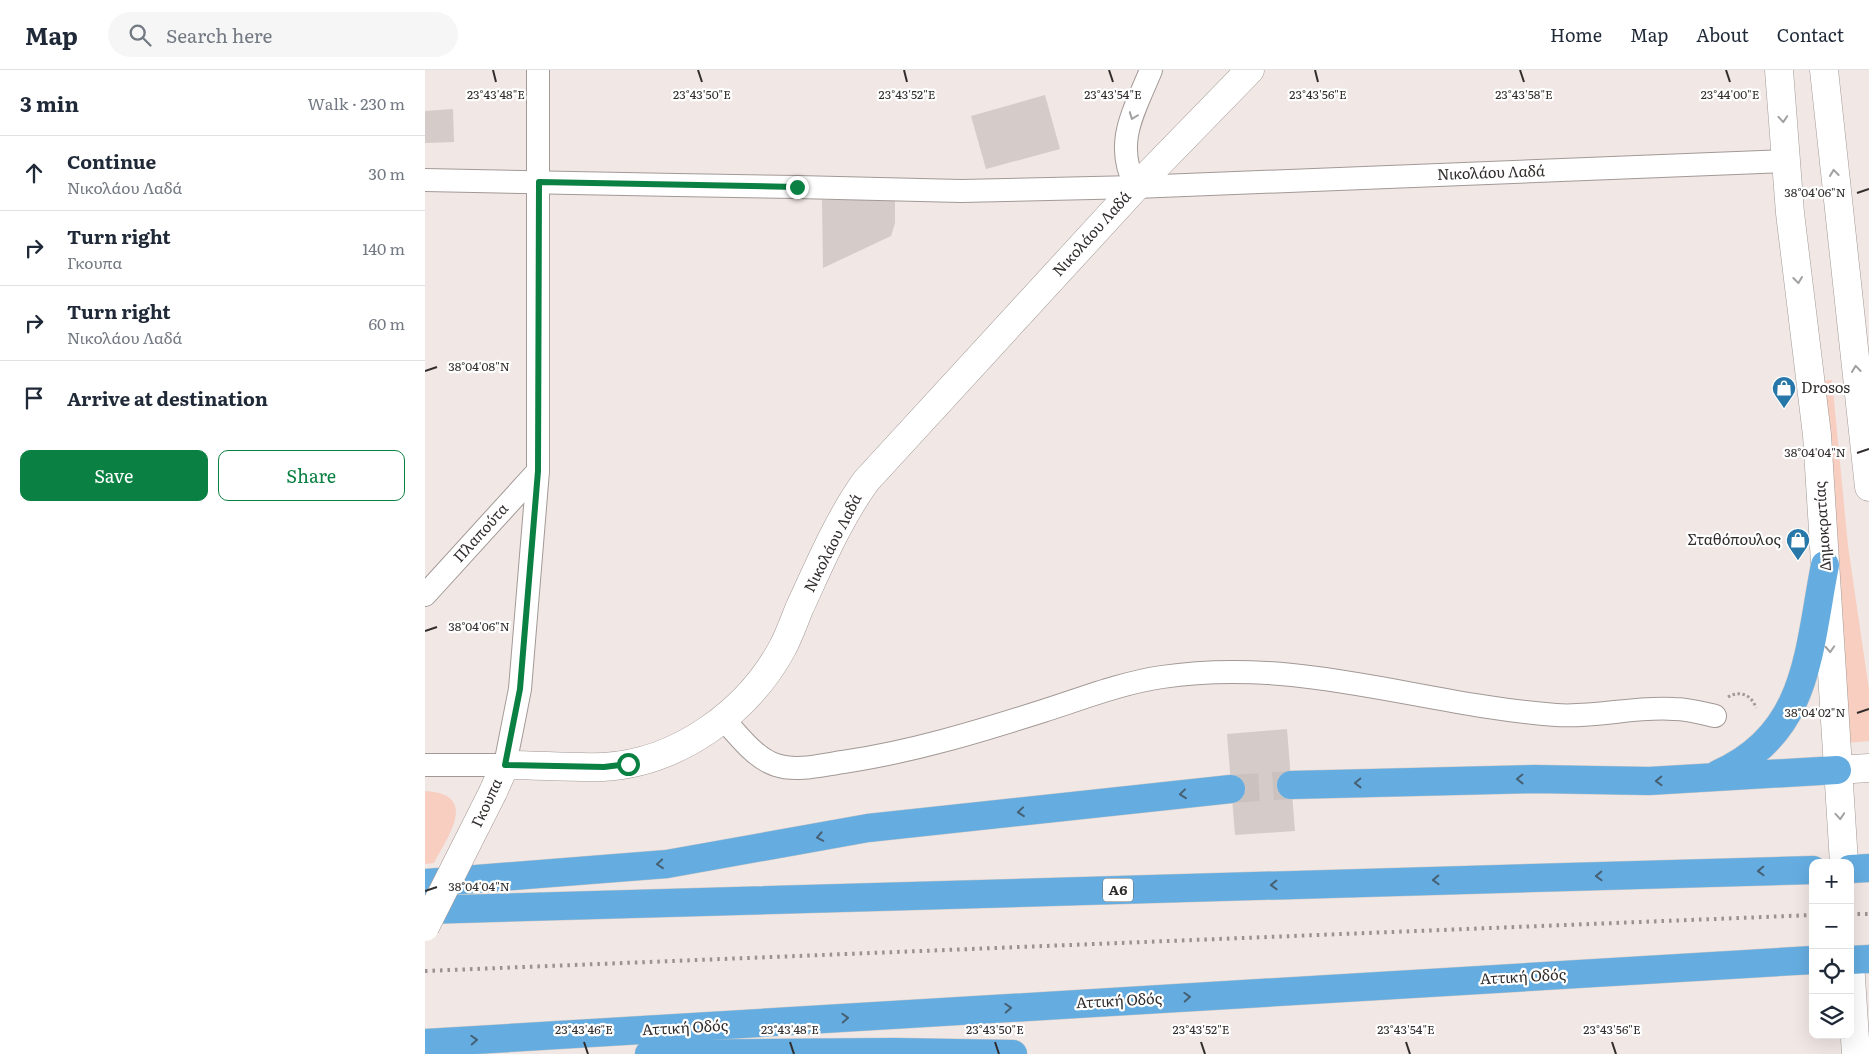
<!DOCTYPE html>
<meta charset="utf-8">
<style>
:root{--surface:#fff;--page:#f6f6f7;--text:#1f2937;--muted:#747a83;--line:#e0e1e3;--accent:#0b8043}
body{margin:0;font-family:Literata,serif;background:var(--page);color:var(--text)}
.controls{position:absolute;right:15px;bottom:15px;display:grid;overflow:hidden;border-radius:10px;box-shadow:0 5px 20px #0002}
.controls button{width:45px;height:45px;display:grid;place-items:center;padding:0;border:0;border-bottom:1px solid var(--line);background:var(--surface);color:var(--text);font:25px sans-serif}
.stop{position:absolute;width:15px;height:15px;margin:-11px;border:4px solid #0b8043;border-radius:50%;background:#fff}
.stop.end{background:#0b8043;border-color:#fff;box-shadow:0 1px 5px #0008}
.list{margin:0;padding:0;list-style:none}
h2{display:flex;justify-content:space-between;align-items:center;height:65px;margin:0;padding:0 20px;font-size:21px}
h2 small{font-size:16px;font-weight:400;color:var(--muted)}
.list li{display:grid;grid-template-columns:32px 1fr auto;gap:15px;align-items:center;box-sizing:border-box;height:75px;padding:0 20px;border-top:1px solid var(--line)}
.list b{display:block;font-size:19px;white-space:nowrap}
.list p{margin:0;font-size:16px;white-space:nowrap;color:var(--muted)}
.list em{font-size:16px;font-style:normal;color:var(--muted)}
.actions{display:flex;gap:10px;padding:15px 20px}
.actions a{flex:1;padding:11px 0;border:1px solid var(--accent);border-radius:10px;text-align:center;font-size:18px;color:var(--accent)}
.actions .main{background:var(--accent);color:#fff}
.icon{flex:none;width:28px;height:28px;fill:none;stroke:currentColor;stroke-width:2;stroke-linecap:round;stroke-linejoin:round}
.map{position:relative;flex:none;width:1444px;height:984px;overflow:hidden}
header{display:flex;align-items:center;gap:30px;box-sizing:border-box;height:70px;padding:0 25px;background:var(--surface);border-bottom:1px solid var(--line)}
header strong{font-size:24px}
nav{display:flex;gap:28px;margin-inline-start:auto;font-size:18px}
.search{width:350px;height:45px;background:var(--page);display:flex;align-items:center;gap:12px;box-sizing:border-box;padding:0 18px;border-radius:28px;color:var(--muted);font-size:19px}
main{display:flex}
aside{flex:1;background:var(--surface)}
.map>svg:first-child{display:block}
.green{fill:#f7cec0}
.building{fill:#d5cbc8}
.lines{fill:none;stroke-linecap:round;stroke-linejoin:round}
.highway-tunnel{stroke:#cbc2bf;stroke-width:28;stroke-dasharray:28 14;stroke-linecap:butt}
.street-casing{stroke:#a29996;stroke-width:24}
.secondary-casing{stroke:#a29996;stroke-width:29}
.highway-casing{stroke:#c9c8c8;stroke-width:29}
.path{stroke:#a39b99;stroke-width:3;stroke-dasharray:2.5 2.5;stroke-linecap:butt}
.street{stroke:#fff;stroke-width:22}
.secondary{stroke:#fff;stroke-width:28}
.highway{stroke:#65ade1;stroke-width:28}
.rail{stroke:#999290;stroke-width:4;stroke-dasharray:2.5 5;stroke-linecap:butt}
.street-bridge-casing{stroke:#a29996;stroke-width:24;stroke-linecap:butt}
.secondary-bridge-casing{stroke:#a29996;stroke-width:29;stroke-linecap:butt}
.street-bridge{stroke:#fff;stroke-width:22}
.secondary-bridge{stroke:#fff;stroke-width:28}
.oneway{stroke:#a2a0a0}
.oneway2{stroke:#466074}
.route{stroke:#0b8043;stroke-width:6}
.ticks{fill:none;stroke:#312d2c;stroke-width:2}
.labels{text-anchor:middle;stroke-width:4.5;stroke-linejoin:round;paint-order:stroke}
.shield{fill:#fff;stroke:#6f6c6b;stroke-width:1}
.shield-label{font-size:14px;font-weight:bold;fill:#312d2c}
.street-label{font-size:15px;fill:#312d2c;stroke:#fff}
.poi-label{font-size:15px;fill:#312d2c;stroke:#fff;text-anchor:start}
.ticks-label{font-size:12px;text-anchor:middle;fill:#312d2c;stroke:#fff;stroke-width:4.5;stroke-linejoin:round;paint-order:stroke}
</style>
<header>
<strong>Map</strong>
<div class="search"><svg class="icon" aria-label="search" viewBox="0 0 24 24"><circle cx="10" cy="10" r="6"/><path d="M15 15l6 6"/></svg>Search here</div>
<nav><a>Home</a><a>Map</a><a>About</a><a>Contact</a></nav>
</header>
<main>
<aside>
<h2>3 min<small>Walk · 230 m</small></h2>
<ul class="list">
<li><svg class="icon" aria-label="ahead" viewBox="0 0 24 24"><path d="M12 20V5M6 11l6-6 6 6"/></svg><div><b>Continue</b><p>Νικολάου Λαδά</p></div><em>30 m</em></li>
<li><svg class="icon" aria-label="right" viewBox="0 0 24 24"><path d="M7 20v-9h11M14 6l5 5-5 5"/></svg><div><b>Turn right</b><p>Γκουπα</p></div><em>140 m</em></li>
<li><svg class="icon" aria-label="right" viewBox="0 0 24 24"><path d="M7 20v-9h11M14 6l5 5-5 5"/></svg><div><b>Turn right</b><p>Νικολάου Λαδά</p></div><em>60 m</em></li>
<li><svg class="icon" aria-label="arrive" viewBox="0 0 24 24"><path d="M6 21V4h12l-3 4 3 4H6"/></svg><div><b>Arrive at destination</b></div></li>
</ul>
<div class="actions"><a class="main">Save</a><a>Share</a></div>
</aside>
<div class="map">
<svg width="1444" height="984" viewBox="0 0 1444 984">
<rect width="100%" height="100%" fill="#f1e7e4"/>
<g class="green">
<path d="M1407,310L1423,476L1444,620V671L1423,673L1395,311Z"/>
<path d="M0,721C54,724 24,765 9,793L0,794Z"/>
</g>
<g class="building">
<path d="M620,25L635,79L561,99L546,46Z"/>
<path d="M28,39L29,72L0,73V41Z"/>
<path d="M470,129V153L466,166L398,198L397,130Z"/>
<path d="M862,659L870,761L810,765L802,664Z"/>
</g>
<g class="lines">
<path class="highway-tunnel" d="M806,719L866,715"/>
<g class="street-casing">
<g id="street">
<path d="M0,110L251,115"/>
<path d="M372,117L536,121L711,117L1361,91"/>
<path d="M711,117C688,73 709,42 726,0"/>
<path d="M0,525L113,401"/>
<path d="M297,648C313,664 329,688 351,695C372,702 397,695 418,692C486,682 552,662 618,641C656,629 696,613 737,607C875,586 996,635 1131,645C1170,648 1210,636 1249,639C1263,639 1277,643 1290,646"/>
<path d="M0,695H80L95,619L113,401V0"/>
</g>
</g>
<g class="secondary-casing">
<g id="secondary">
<path d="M1354,0L1365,143L1392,365L1419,793"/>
<path d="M1399,0L1444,417"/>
<path d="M1412,700L1444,698"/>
<path d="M68,722L80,695C112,695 146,698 178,697C253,693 323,642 358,577C364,565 369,552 374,539C394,496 413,450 441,411L711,117L825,0"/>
<path d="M1425,892L1431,984"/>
</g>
</g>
<g class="highway-casing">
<g id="highway">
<path d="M1293,704C1384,664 1383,581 1400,495"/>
<path d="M866,715L1109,709L1224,711L1412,700"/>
<path d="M1425,799L1444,798"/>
<path d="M0,813L242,794L443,758L806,719"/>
<path d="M0,840L1388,800"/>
<path d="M1425,890L1444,889"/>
<path d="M0,973L1388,890"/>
<path d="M224,984L469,982L588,984"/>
</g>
</g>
<path class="path" d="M1303,627C1315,620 1327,625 1331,638"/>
<use href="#street" class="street"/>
<use href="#secondary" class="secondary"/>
<use href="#highway" class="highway"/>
<g class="rail">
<path d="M1425,844H1444"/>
<path d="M0,901L1388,845"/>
</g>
<g class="street-bridge-casing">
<path id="street-bridge" d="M251,115L372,117"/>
</g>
<g class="secondary-bridge-casing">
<path id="secondary-bridge" d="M0,857L68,722"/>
</g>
<use href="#street-bridge" class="street-bridge"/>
<use href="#secondary-bridge" class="secondary-bridge"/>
</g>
<defs><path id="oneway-chevron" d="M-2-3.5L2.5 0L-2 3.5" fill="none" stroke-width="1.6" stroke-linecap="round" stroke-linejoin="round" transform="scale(1.25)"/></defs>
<g class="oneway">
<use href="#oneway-chevron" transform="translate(708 46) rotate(111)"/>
<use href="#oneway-chevron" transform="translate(1358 49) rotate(86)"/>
<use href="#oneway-chevron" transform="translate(1409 103) rotate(-96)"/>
<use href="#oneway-chevron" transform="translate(1373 210) rotate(83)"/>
<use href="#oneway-chevron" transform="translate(1431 299) rotate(-96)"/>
<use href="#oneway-chevron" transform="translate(1405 579) rotate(87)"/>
<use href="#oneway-chevron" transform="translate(1415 746) rotate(86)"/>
</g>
<g class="oneway2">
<use href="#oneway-chevron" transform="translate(1095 709) rotate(179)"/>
<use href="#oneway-chevron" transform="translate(1234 711) rotate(178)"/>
<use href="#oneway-chevron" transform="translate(933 713) rotate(179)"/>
<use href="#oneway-chevron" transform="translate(758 724) rotate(174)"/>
<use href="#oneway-chevron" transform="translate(596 742) rotate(174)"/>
<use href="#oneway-chevron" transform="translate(395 767) rotate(169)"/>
<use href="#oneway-chevron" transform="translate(235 794) rotate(175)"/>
<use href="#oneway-chevron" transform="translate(1336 801) rotate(178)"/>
<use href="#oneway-chevron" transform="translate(1174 806) rotate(178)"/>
<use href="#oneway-chevron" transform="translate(1011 810) rotate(178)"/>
<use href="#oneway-chevron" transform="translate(849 815) rotate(178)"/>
<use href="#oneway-chevron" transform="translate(762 927) rotate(-3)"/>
<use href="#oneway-chevron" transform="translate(583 938) rotate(-3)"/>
<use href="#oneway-chevron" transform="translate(420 948) rotate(-3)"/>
<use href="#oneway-chevron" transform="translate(49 970) rotate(-3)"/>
</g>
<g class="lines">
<path class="route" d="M203,694L179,697L80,695L95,619L113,401L114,112L372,117"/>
</g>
<path class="ticks" d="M68,0L71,12M273,0L277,12M479,0L482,12M684,0L688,12M890,0L893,12M1095,0L1099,12M1301,0L1305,12M1432,123L1444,119M0,301L12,297M1432,383L1444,379M0,561L12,557M1432,643L1444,639M0,821L12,817M159,972L163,984M365,972L369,984M570,972L574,984M776,972L780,984M981,972L985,984M1187,972L1191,984"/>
<defs>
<g id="shop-pin" transform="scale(1.25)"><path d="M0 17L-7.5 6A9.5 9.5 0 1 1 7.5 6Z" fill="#2877a9" stroke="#fff"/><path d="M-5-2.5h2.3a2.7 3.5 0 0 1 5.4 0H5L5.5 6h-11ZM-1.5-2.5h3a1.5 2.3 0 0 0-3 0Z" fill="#fff"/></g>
</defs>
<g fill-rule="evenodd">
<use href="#shop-pin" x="1359" y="318"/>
<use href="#shop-pin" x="1373" y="470"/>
</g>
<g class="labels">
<rect class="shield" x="678" y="808.5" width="30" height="23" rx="4"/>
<g class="shield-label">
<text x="693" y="825">Α6</text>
</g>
<g class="street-label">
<text transform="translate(1066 103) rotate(-2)" y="5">Νικολάου Λαδά</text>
<text transform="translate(667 164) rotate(-48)" y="5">Νικολάου Λαδά</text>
<text transform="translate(1398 456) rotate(-94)" y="5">Δημοκρατίας</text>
<text transform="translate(56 463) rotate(-48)" y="5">Πλαπούτα</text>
<text transform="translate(408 473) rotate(-63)" y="5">Νικολάου Λαδά</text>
<text transform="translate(62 733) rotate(-65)" y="5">Γκουπα</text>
<text transform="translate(1098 907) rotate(-3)" y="5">Αττική Οδός</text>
<text transform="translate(694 931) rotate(-3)" y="5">Αττική Οδός</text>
<text transform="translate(260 958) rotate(-3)" y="5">Αττική Οδός</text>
</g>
<g class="poi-label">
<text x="1376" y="323">Drosos</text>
<text x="1356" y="475" text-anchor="end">Σταθόπουλος</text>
</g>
</g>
<g class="ticks-label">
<text x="71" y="29">23°43'48"E</text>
<text x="277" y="29">23°43'50"E</text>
<text x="482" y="29">23°43'52"E</text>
<text x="688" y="29">23°43'54"E</text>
<text x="893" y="29">23°43'56"E</text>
<text x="1099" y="29">23°43'58"E</text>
<text x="1305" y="29">23°44'00"E</text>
<text x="1390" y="127">38°04'06"N</text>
<text x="54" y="301">38°04'08"N</text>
<text x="1390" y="387">38°04'04"N</text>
<text x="54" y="561">38°04'06"N</text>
<text x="1390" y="647">38°04'02"N</text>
<text x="54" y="821">38°04'04"N</text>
<text x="159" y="964">23°43'46"E</text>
<text x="365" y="964">23°43'48"E</text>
<text x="570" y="964">23°43'50"E</text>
<text x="776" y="964">23°43'52"E</text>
<text x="981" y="964">23°43'54"E</text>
<text x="1187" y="964">23°43'56"E</text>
</g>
</svg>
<div class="controls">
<button>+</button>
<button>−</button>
<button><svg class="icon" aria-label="locate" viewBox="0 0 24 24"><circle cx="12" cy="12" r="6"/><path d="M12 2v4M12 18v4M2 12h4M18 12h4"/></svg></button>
<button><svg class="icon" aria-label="layers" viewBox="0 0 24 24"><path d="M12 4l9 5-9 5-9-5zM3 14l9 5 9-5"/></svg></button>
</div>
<div class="stop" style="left:203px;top:694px"></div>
<div class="stop end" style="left:372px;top:117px"></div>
</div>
</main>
